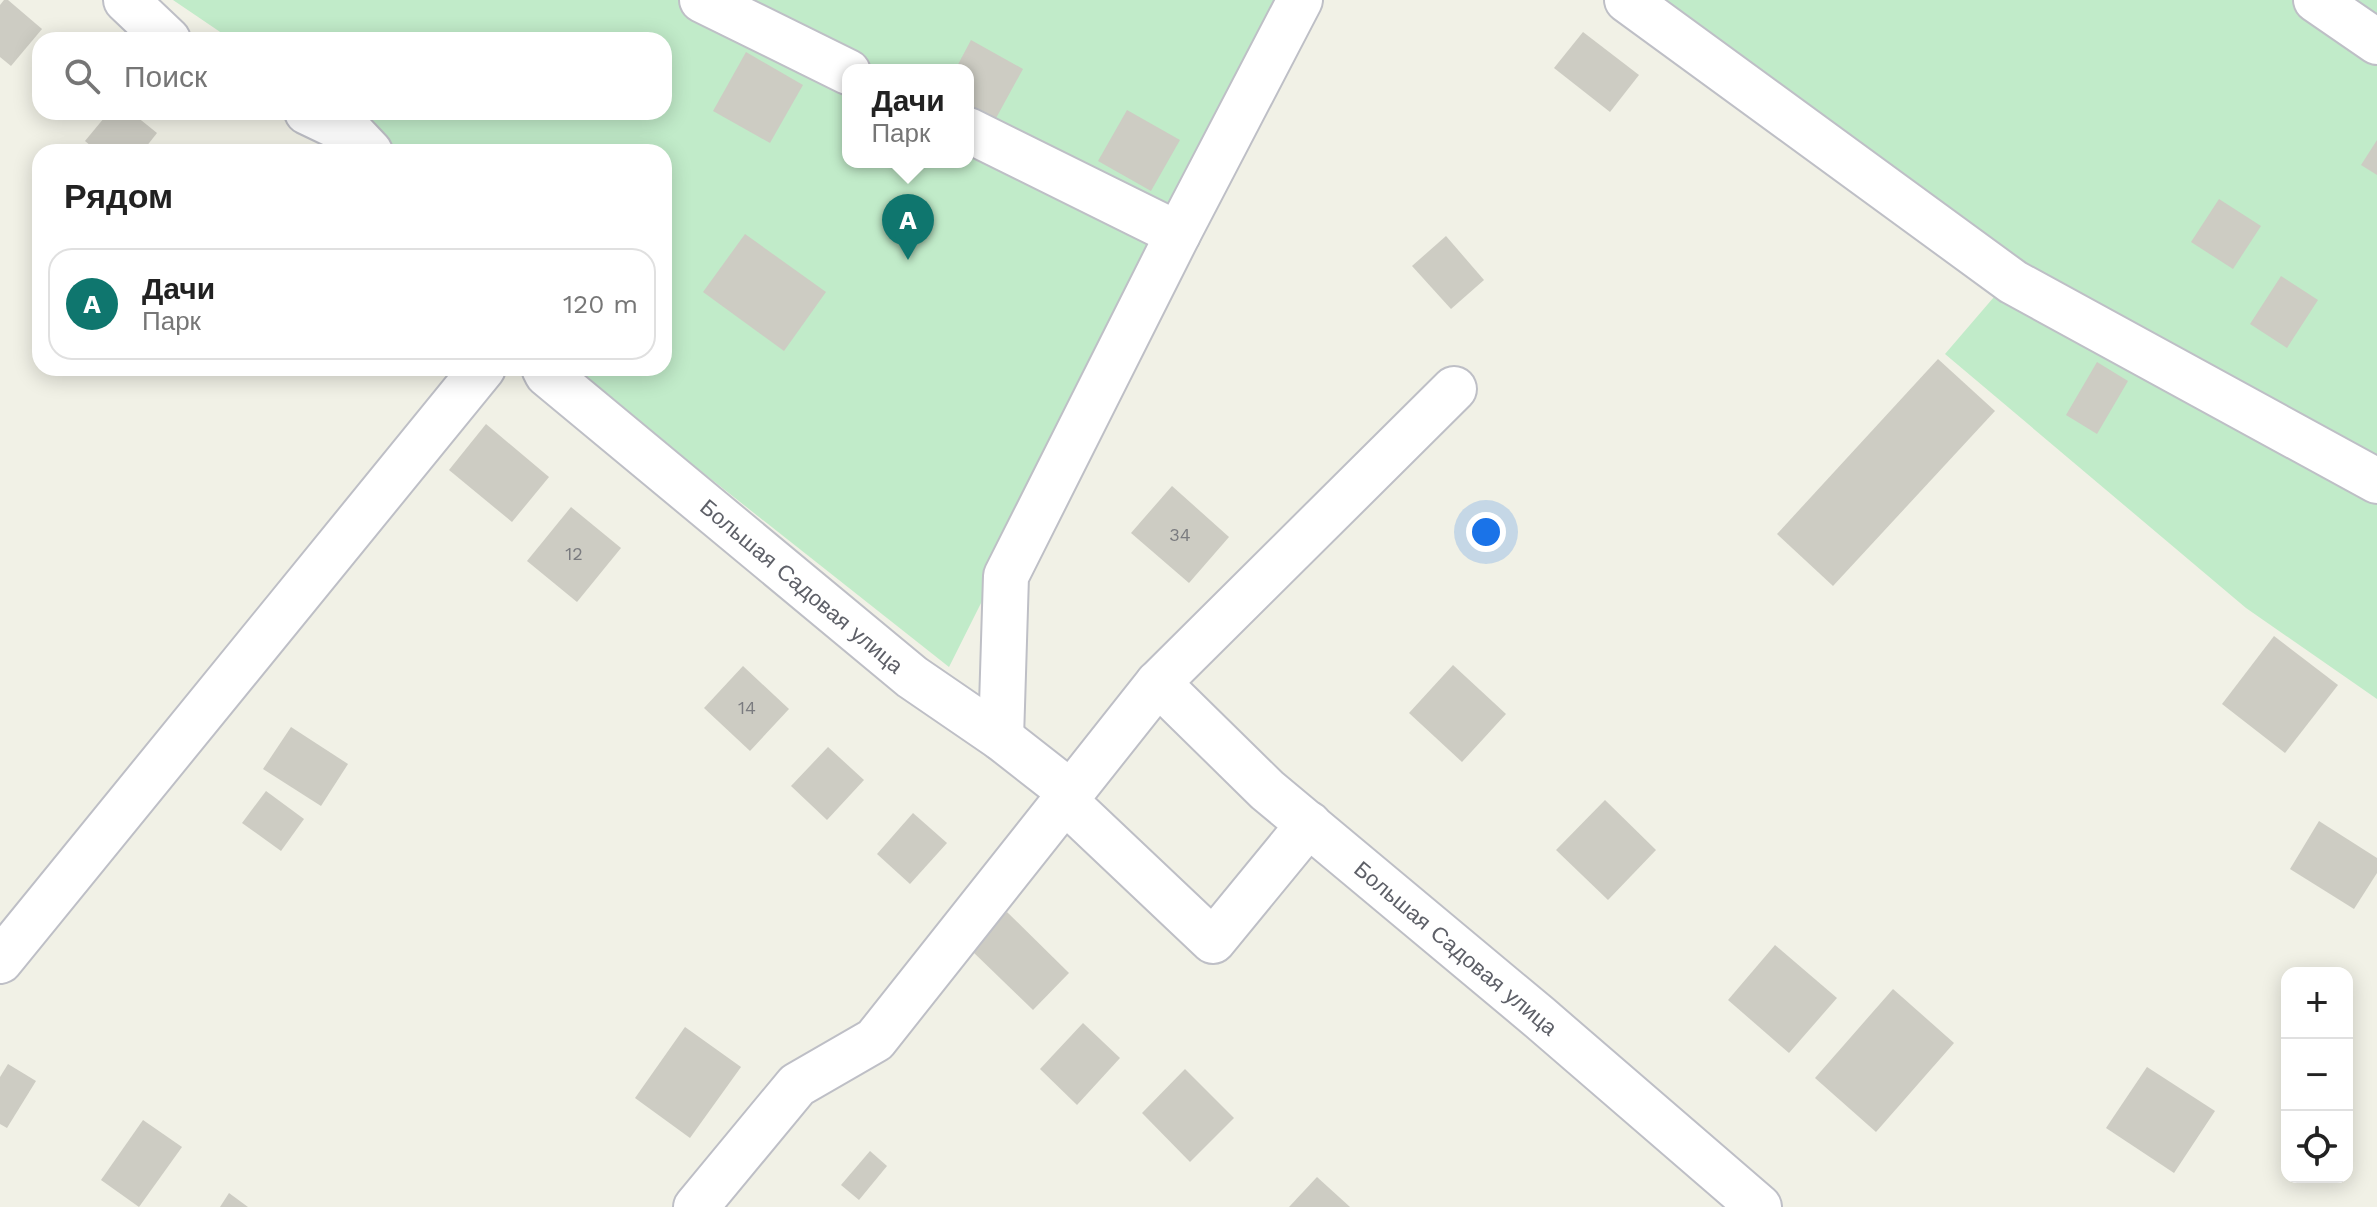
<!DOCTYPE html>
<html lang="ru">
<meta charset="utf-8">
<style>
:root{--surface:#fff;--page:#f2f2f2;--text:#222;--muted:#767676;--line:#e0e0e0;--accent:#0f766e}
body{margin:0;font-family:"Work Sans",sans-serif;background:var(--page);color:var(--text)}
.controls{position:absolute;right:24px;bottom:24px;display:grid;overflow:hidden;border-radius:16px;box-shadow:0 4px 20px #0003}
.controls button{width:72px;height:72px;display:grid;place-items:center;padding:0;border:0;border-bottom:2px solid var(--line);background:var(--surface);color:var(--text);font:40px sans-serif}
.you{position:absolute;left:1486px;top:532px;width:28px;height:28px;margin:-20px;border:6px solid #fff;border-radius:50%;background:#1a73e8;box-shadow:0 0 0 12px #1a73e833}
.badge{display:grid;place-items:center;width:52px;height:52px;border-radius:50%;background:var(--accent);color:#fff;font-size:26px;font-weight:700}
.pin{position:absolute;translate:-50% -66px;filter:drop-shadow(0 2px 4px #0008)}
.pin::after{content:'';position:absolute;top:42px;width:28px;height:24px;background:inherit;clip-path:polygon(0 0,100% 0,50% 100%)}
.popup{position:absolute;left:842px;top:64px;width:132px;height:104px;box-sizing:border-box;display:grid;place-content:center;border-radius:16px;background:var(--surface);filter:drop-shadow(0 2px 6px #0005);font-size:26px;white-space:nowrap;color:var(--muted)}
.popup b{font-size:30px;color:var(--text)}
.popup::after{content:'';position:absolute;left:50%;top:100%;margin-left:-16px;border:16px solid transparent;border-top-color:var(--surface)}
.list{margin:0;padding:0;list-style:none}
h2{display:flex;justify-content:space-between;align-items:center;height:104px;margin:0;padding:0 32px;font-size:34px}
h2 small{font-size:26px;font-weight:400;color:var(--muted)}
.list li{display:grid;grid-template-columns:52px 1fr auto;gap:24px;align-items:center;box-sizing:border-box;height:112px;margin:0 16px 16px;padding:0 16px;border:2px solid var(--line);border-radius:24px}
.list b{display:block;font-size:30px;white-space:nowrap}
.list p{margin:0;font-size:26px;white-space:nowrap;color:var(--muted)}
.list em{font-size:26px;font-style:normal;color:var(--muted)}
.icon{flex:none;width:44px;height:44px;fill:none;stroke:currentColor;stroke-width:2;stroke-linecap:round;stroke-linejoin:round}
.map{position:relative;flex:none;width:2377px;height:1207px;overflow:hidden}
.search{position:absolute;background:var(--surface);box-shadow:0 4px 20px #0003;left:32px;top:32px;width:640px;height:88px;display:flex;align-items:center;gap:20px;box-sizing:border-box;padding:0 28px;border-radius:24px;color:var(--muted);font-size:30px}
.panel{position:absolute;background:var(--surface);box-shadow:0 4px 20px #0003;left:32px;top:144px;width:640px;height:232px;border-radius:24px}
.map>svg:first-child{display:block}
.green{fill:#c1ebc9;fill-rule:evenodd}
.building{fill:#cdccc3}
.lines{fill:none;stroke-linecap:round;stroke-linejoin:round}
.minor-casing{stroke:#bebfc6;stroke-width:48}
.minor{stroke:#fff;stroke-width:44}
.labels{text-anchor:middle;stroke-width:7;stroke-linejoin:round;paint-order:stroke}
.number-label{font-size:18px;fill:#7a7b7f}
.street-label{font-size:22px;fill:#5e6068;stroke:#fff}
</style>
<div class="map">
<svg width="2377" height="1207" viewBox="0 0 2377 1207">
<rect width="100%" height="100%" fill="#f1f1e6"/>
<g class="green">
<path d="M173,0H1283L949,667L578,374L574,368H664V152H394L385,143L339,112H664V40H232ZM848,70H968V162H848Z"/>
<path d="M1650,0H2377V699L2246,608L1945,354L2000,290Z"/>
</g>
<g class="building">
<path d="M4,0H8L42,29L11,66L0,57V5Z"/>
<path d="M1583,32L1639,75L1610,112L1554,68Z"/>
<path d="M971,40L1023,69L995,120L968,105V70H955Z"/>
<path d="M746,52L803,85L770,143L713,111Z"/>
<path d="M1127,110L1180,140L1151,191L1098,161Z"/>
<path d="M109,112H131L157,133L142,152H98L85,141Z"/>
<path d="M2377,140V175L2361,165Z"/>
<path d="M2219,199L2261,226L2233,269L2191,242Z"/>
<path d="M745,234L826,292L784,351L703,292Z"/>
<path d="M1446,236L1484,280L1451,309L1412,266Z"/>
<path d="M2281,276L2318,300L2287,348L2250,324Z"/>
<path d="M1938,359L1995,411L1833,586L1777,534Z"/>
<path d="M2097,362L2128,381L2097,434L2066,415Z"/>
<path d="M486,424L549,477L512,522L449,470Z"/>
<path d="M1172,486L1229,537L1189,583L1131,533Z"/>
<path d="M571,507L621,548L577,602L527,561Z"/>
<path d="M2274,636L2338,685L2285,753L2222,704Z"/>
<path d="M1453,665L1506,714L1462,762L1409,713Z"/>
<path d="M743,666L789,709L750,751L704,708Z"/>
<path d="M291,727L348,764L321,806L263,769Z"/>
<path d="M828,747L864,780L827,820L791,786Z"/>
<path d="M266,791L304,819L281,851L242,823Z"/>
<path d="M1605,800L1656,850L1608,900L1556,850Z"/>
<path d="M913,813L947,843L910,884L877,854Z"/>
<path d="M2319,821L2377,858V873L2354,909L2290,869Z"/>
<path d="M1007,912L1069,973L1033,1010L971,950Z"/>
<path d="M1775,945L1837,998L1789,1053L1728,1000Z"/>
<path d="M1893,989L1954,1043L1876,1132L1815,1078Z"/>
<path d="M1083,1023L1120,1058L1077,1105L1040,1069Z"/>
<path d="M685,1027L741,1067L690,1138L635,1098Z"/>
<path d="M8,1064L36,1081L7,1128L0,1124V1077Z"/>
<path d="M2147,1067L2215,1111L2174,1173L2106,1128Z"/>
<path d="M1185,1069L1234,1118L1190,1162L1142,1113Z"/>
<path d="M143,1120L182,1147L139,1207L101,1180Z"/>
<path d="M870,1151L887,1166L859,1200L841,1185Z"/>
<path d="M1317,1177L1350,1207H1289Z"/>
<path d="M229,1193L248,1207H220Z"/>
</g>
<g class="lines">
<g class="minor-casing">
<g id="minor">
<path d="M126,0L168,40"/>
<path d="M702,0L848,72"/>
<path d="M1627,0L2013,282L2377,481"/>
<path d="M2316,0L2377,42"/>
<path d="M307,112L353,134L370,152"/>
<path d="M968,130L1178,234"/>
<path d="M544,368L547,374L912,677L1001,738L1070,792"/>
<path d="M1158,683L1267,790L1539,1017L1759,1207"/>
<path d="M1001,738L1006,576L1178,234L1300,0"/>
<path d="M1064,800L1213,941L1309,824"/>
<path d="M0,961L483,368"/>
<path d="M696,1207L797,1085L875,1040L1158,683L1454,389"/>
</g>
</g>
<use href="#minor" class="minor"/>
</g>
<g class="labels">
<g class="number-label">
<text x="1180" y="541">34</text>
<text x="574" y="560">12</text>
<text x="747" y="714">14</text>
</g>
<g class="street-label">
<text transform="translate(802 586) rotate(40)" y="8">Большая Садовая улица</text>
<text transform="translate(1456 948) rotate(40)" y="8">Большая Садовая улица</text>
</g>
</g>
</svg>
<div class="controls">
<button>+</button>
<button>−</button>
<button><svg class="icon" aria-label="locate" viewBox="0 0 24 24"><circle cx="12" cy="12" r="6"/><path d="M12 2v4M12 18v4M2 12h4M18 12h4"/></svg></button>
</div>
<div class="you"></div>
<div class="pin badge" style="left:908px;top:260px">A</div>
<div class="popup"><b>Дачи</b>Парк</div>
<div class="search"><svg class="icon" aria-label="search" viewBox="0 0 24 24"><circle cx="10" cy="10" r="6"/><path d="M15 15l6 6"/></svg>Поиск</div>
<section class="panel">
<h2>Рядом<small></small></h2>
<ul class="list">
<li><span class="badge">A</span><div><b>Дачи</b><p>Парк</p></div><em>120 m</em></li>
</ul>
</section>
</div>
